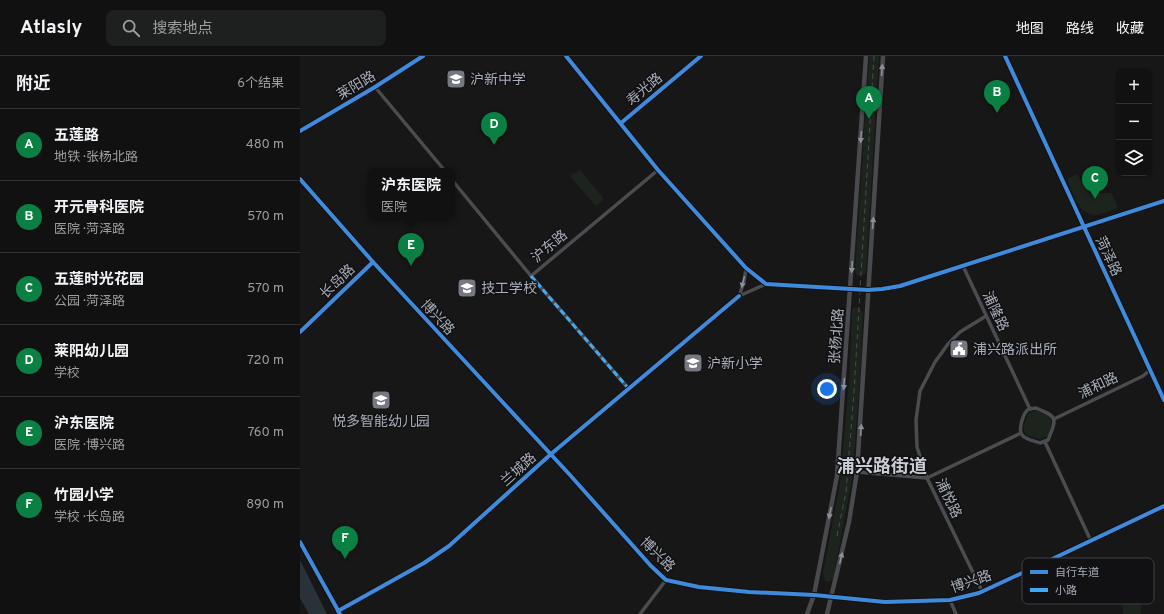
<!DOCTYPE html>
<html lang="zh">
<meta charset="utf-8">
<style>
:root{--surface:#111;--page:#1e1f1f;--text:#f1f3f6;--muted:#9c9d9f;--line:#303131;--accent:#0b8043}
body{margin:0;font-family:Overpass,"Noto Sans SC",sans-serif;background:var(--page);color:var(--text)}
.controls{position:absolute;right:12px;top:12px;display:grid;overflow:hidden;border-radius:8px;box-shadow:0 1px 3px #0004}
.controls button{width:36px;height:36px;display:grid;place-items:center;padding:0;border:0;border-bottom:1px solid var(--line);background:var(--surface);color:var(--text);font:20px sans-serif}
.you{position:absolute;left:527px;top:333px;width:14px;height:14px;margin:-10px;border:3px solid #fff;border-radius:50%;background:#1a73e8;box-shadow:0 0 0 6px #1a73e833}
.badge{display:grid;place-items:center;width:26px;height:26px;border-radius:50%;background:var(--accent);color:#fff;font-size:13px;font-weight:700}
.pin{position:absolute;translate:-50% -33px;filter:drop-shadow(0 1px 2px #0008)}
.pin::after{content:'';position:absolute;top:21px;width:14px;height:12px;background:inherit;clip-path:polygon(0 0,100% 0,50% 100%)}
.popup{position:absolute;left:67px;top:112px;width:88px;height:52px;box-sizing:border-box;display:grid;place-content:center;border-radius:8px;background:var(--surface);filter:drop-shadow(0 1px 3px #0005);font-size:13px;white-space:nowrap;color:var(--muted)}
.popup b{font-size:15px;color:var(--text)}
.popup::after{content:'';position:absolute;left:50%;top:100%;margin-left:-8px;border:8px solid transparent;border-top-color:var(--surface)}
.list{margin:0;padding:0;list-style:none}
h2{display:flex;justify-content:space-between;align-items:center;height:52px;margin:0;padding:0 16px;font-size:17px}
h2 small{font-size:13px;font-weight:400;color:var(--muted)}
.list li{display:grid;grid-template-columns:26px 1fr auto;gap:12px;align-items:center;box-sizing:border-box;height:72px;padding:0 16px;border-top:1px solid var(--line)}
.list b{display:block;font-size:15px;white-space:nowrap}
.list p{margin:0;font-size:13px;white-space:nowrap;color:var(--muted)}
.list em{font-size:13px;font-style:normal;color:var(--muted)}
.icon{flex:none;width:22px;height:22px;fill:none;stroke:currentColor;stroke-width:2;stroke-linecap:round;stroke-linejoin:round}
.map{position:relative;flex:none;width:864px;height:558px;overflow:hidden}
header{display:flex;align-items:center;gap:24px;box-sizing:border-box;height:56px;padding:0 20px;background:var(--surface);border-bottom:1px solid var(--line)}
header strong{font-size:19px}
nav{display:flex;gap:22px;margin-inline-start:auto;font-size:14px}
.search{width:280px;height:36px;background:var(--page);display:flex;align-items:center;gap:10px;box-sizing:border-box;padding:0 14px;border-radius:8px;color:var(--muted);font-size:15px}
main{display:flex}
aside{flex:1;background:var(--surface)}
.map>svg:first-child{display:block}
.green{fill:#1d241e}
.water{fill:#2a3239}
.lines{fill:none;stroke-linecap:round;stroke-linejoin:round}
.minor{stroke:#4b4c50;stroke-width:3.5}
.tertiary{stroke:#4b4c50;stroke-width:4}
.secondary{stroke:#4a4a4e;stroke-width:4.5}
.rail{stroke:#4b4c4f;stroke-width:1;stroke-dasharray:5 4;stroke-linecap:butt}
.quiet{stroke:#3fa9f5;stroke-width:3;stroke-dasharray:6 3;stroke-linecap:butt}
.cycleway-casing{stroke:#111113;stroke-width:6}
.cycleway{stroke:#408adc;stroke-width:4}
.oneway{fill:#8c8f98}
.oneway2{fill:#8c9099}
.labels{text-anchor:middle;stroke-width:3;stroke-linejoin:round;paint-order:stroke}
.poi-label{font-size:14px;fill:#a8adb8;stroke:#111113;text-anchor:start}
.street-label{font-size:14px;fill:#a8adb8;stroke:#111113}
.district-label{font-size:18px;font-weight:bold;fill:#c9ccd4;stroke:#111113}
.key{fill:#111113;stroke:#3e4045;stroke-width:1}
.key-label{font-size:11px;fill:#a8adb8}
</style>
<header>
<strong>Atlasly</strong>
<div class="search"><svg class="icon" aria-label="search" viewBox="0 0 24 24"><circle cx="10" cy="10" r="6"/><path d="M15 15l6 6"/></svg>搜索地点</div>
<nav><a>地图</a><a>路线</a><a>收藏</a></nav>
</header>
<main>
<aside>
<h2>附近<small>6个结果</small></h2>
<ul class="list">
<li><span class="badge">A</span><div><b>五莲路</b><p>地铁 · 张杨北路</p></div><em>480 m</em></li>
<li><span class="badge">B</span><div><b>开元骨科医院</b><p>医院 · 菏泽路</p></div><em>570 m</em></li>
<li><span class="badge">C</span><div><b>五莲时光花园</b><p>公园 · 菏泽路</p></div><em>570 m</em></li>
<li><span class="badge">D</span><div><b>莱阳幼儿园</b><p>学校</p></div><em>720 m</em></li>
<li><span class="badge">E</span><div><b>沪东医院</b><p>医院 · 博兴路</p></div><em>760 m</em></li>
<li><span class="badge">F</span><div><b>竹园小学</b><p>学校 · 长岛路</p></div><em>890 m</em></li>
</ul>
</aside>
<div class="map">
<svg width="864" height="558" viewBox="0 0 864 558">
<rect width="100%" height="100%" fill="#171717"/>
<g class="green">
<path d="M569,0H579L566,217L564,219H557L555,216Z"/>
<path d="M280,114L304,143L296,150L270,120Z"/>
<path d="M777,118L791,137H812L818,152C811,154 801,159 794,159C777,157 773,136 767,123Z"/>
<path d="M555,251L560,252L563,256L560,324L552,423L533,523L529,526L525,525L523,517L540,427L549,325L552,256V253Z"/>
<path d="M736,354L748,359L752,367L748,380L740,383L726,379L723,371L728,358Z"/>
<path d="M840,529L841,558H823L822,530Z"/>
</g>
<path class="water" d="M0,505L1,506L27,558H9L0,542Z"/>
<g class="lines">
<g class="minor">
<path d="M705,0L864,344"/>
<path d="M75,31L145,115"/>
<path d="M321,67L401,0"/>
<path d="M0,75L75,31L123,0"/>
<path d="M152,124L231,220L328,332"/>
<path d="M663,210L730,353"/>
<path d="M231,220L358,114"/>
<path d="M439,240L444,226L446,212"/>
<path d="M0,276L73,206"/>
<path d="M736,352C758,361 757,362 748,384L740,387C735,385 726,384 722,379C718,374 723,356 729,353C730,353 735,352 736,352Z"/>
<path d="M754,363L843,320L850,314"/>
<path d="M745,386L791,485"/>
<path d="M557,416L627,422L721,377"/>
<path d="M0,486L40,558"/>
<path d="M682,535L627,422L617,391L616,364L620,335L635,306L648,288L660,276L686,260"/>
<path d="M650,544L656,558"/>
<path d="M38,555L124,507L149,490L251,398L439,240L466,228"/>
<path d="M340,558L366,524"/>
</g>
<g class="tertiary">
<path d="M266,0L358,114L446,212L466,228L568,234L582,233L600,230L864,145"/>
<path d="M0,123L73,206L270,419L351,510L366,524L399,531L449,536L514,539L585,546L650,544L679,537L748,505L864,450"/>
</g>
<g class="secondary">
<path d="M507,558L514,539L537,420L566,0"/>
<path d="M527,558L549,466L557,416L583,0"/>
</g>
<path class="rail" d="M537,480L546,436L554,336L574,0"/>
<path class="quiet" d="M231,220L328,332"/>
<g class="cycleway-casing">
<g id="cycleway">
<path d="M266,0L358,114L446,212L466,228L568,234L582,233L600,230L864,145"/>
<path d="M705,0L864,344"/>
<path d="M321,67L401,0"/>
<path d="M0,75L75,31L123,0"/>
<path d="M0,123L73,206L270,419L351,510L366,524L399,531L449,536L514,539L585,546L650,544L679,537L748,505L864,450"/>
<path d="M0,276L73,206"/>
<path d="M0,486L40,558"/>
<path d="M38,555L124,507L149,490L251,398L439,240"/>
</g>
</g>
<use href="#cycleway" class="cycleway"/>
</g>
<defs><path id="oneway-solid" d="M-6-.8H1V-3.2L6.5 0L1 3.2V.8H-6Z"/></defs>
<g class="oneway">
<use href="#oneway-solid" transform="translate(582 14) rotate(-86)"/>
<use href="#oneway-solid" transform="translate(561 81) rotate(94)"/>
<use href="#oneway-solid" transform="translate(573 167) rotate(-86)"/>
<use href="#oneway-solid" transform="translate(552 211) rotate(94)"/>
<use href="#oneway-solid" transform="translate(544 328) rotate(94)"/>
<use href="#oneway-solid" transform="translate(561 374) rotate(-86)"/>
<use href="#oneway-solid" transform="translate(530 457) rotate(101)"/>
<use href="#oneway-solid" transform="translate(541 502) rotate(-77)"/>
</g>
<use class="oneway2" href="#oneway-solid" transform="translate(443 226) rotate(104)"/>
<defs>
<g id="school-square" transform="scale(1)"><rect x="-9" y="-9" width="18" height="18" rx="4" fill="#757880" stroke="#111113"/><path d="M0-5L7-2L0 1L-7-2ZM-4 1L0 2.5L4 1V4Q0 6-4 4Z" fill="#fff"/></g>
<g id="civic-square" transform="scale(1)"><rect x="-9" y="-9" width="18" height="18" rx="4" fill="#757880" stroke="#111113"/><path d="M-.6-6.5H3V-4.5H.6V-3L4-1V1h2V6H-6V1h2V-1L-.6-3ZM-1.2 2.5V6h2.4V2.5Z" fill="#fff"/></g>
</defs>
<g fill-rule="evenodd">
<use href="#school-square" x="156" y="23"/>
<use href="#school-square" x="167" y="232"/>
<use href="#civic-square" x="659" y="293"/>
<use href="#school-square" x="393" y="307"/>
<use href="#school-square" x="81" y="344"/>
</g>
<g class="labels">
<g class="poi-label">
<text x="170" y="28">沪新中学</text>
<text x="181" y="237">技工学校</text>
<text x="673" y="298">浦兴路派出所</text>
<text x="407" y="312">沪新小学</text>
<text x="81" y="370" text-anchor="middle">悦多智能幼儿园</text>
</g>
<g class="street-label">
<text transform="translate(56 29) rotate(-31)" y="5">莱阳路</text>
<text transform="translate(344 33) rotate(-40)" y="5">寿光路</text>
<text transform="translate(249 190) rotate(-40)" y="5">沪东路</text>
<text transform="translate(809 200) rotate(65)" y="5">菏泽路</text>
<text transform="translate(37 225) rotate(-44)" y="5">长岛路</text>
<text transform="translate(696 255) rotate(65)" y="5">浦隆路</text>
<text transform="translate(138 261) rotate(47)" y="5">博兴路</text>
<text transform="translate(536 280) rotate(-86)" y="5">张杨北路</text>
<text transform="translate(798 329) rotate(-26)" y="5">浦和路</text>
<text transform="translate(218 413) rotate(-42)" y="5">兰城路</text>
<text transform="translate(649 442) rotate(65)" y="5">浦悦路</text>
<text transform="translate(358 498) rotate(45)" y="5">博兴路</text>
<text transform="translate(671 525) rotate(-19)" y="5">博兴路</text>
</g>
<g class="district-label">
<text x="582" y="416">浦兴路街道</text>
</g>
</g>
<rect x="722" y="502" width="132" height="46" rx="6" class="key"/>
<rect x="730" y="514" width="18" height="4" fill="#408adc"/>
<rect x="730" y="532" width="18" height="4" fill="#3fa9f5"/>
<g class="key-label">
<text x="755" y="520">自行车道</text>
<text x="755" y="538">小路</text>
</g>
</svg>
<div class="controls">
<button>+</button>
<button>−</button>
<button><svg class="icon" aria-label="layers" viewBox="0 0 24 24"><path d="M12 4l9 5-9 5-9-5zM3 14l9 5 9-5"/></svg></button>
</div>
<div class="you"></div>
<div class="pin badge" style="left:569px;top:63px">A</div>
<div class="pin badge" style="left:697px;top:57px">B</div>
<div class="pin badge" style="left:795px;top:143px">C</div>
<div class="pin badge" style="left:194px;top:89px">D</div>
<div class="pin badge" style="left:111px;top:210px">E</div>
<div class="popup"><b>沪东医院</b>医院</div>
<div class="pin badge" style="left:45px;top:503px">F</div>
</div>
</main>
